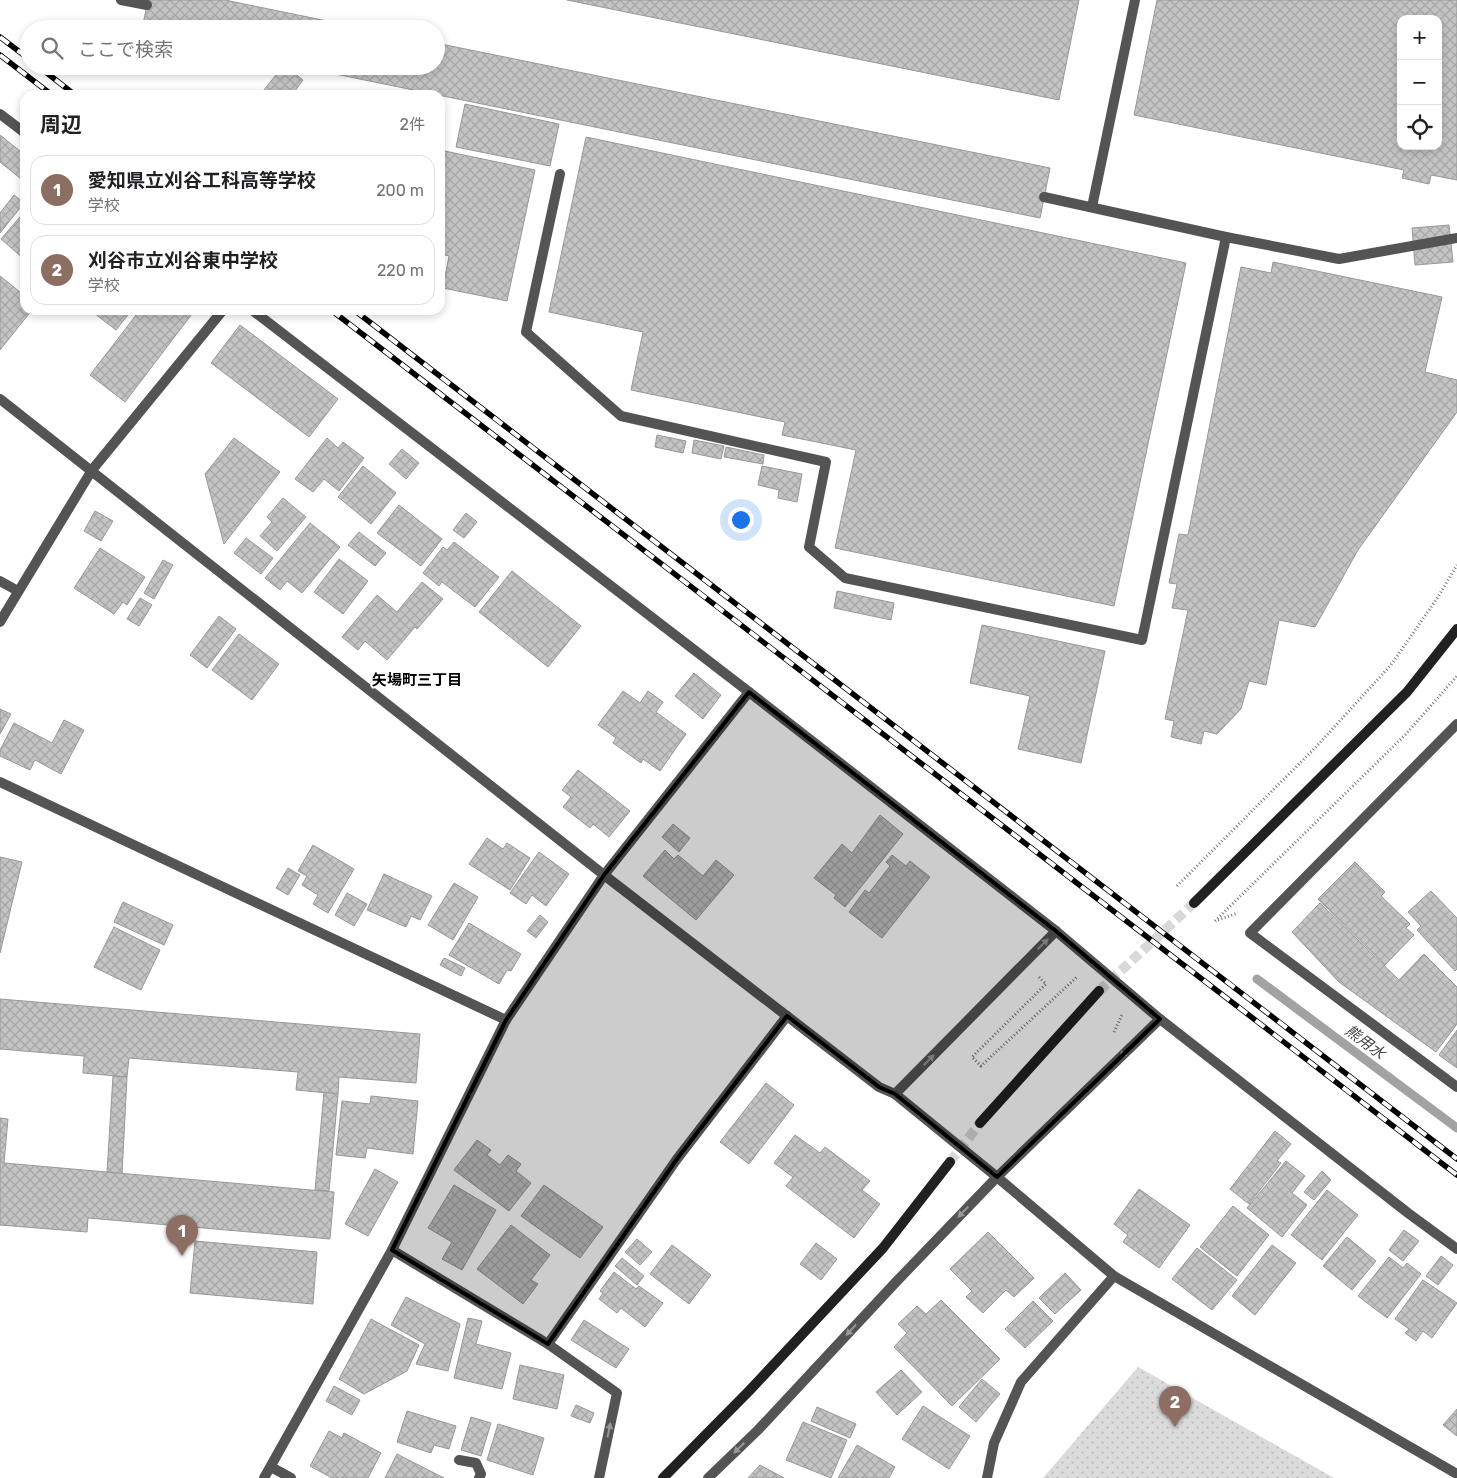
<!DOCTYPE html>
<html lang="ja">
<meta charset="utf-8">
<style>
:root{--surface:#fff;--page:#f2f2f2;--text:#202124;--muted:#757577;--line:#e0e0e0;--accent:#db2777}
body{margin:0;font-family:Rubik,"Noto Sans JP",sans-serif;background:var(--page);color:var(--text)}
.controls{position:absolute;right:15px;top:15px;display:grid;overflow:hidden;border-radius:10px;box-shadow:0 2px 8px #0003}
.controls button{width:45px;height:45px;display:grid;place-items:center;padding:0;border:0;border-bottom:1px solid var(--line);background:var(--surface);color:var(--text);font:25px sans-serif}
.you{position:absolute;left:740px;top:519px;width:18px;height:18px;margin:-12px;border:4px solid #fff;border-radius:50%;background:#1a73e8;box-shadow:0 0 0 8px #1a73e833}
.badge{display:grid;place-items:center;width:32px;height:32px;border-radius:50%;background:var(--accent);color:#fff;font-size:16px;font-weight:700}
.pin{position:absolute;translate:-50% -41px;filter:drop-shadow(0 1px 2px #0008)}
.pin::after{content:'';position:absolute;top:26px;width:18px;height:15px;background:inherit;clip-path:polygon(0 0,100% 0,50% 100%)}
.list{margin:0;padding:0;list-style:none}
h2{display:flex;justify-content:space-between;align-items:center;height:65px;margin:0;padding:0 20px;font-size:21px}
h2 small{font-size:16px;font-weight:400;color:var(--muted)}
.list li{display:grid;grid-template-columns:32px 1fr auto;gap:15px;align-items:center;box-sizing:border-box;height:70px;margin:0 10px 10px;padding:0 10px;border:1px solid var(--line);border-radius:15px}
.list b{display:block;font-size:19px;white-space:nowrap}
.list p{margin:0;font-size:16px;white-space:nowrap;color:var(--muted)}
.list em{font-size:16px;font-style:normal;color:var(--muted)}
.icon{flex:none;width:28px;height:28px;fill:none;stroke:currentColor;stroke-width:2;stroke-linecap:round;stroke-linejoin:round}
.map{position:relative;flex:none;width:1457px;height:1478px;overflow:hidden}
.search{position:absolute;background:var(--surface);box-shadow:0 2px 8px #0003;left:20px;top:20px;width:425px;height:55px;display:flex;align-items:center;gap:12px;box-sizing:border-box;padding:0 18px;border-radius:28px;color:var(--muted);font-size:19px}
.panel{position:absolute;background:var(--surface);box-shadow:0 2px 8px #0003;left:20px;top:90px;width:425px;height:225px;border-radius:15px}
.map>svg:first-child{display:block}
.green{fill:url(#green-dots)}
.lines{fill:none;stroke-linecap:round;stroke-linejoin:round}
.stream{stroke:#a2a2a2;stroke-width:9}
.building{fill:url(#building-cross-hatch);stroke:#989898;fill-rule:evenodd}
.secondary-tunnel{stroke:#d9d9d9;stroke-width:10;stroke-dasharray:10 5;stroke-linecap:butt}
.path{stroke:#767676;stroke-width:3;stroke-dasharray:1 2.5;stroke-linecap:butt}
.lane{stroke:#545454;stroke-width:10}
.street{stroke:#545454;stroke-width:10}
.secondary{stroke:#212121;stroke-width:10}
.rail-casing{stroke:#000;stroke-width:5.5}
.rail{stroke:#fff;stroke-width:4;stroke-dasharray:11;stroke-linecap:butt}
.oneway{fill:#989898}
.marked{fill:#000;fill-opacity:0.2;stroke:#000;stroke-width:4;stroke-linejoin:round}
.labels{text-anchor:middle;stroke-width:4;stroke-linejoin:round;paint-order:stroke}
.neighbourhood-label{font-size:15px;font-weight:bold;fill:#000;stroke:#fff}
.water-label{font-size:15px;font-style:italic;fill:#434343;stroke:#fff}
</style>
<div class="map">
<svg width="1457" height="1478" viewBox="0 0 1457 1478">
<defs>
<pattern id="green-dots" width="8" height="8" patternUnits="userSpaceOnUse" patternTransform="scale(1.25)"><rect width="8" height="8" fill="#dbdbdb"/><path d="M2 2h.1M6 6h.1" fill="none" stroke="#bababa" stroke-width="1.8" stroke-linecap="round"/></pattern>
<pattern id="building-cross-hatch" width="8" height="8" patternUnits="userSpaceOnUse" patternTransform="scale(1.25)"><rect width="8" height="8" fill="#c4c4c4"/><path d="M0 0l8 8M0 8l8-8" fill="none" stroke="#a7a7a7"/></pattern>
</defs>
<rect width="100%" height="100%" fill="#fff"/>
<path class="green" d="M1138,1367L1334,1478H1043Z"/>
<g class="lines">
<path class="stream" d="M1257,979L1457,1128"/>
</g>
<g class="building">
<path d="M148,0H225L366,29H142Z"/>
<path d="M567,0H1079L1059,100Z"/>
<path d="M1157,0H1457V180L1431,175L1429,184L1402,178L1404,170L1134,115ZM1401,19H1438V146H1401Z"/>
<path d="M436,43L1050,168L1040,218L296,66H436Z"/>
<path d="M283,66H285L303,80L292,95H260Z"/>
<path d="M465,104L559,124L550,166L456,147Z"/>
<path d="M0,135L25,155V174L21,179L0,162Z"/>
<path d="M586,137L1186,263L1114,606L835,548L856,450L782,435L785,422L631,390L643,332L549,312Z"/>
<path d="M440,150L535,170L507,301L443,288L449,256L440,254Z"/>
<path d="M14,195L24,203L0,233V213Z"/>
<path d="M25,211V260L1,239Z"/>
<path d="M1449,225L1453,262L1415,265L1412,228Z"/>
<path d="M1273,262L1442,297L1425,372L1457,380V412L1358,550L1315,627L1279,620L1266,685L1249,681L1241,709L1217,734L1204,731L1201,744L1171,737L1174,721L1165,719L1188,610L1172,608L1177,584L1169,583L1179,534L1188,535L1241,267L1271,273Z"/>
<path d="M0,276L25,296V310H32L0,350Z"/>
<path d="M90,310H132L116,330Z"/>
<path d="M140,310H195L125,402L90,375Z"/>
<path d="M240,325L338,399L309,437L211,363Z"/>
<path d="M657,435L686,441L683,453L655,447Z"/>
<path d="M234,438L280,472L224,544L205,474Z"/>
<path d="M327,438L338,448L343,442L364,458L339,491L324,479L313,492L295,479Z"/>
<path d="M694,440L724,446L721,459L692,453Z"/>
<path d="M726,447L764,455L763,464L724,457Z"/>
<path d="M402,449L419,463L406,479L389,464Z"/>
<path d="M363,466L396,493L371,524L338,497Z"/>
<path d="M762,466L802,474L797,502L778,498L779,490L758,485Z"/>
<path d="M283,498L306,517L277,551L260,536L272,522L267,517Z"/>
<path d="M399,505L442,539L421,566L377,533Z"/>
<path d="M95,511L113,521L101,541L84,531Z"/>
<path d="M466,513L477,522L464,538L453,530Z"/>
<path d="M310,523L340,547L302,593L287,581L280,590L265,578Z"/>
<path d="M359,532L386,553L375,566L348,545Z"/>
<path d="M246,538L273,558L261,574L234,553Z"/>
<path d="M454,542L499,577L475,607L442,582L439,586L423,573L443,547L447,550Z"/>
<path d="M100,548L145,577L127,605L123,602L114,614L74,588Z"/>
<path d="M339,559L368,581L343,614L314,592Z"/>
<path d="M163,560L173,565L154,599L144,593Z"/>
<path d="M512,571L581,626L548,667L479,612Z"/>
<path d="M422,582L443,599L417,629L415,627L387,660L365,641L358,650L342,637L377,595L397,612Z"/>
<path d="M837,591L894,603L891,620L834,608Z"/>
<path d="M140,598L152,605L139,626L127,619Z"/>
<path d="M219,616L236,629L207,668L190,655Z"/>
<path d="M982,625L1105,651L1081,763L1018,749L1030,696L970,683Z"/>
<path d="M239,634L279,664L252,700L212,670Z"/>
<path d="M694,673L721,695L703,719L675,696Z"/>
<path d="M623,691L640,703L648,691L663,702L656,712L686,734L660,771L643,759L641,763L613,743L616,738L598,725Z"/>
<path d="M0,709L11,714L0,734Z"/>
<path d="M64,720L84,730L61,774L35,760L30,770L0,756V750L14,723L52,743Z"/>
<path d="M578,770L630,811L609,837L593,824L590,828L563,807L571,797L562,790Z"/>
<path d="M880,815L903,834L845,907L834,898L836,895L814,878L842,844L852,853Z"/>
<path d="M673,824L690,838L679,852L662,837Z"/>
<path d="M487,838L503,849L507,843L530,858L510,890L469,864Z"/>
<path d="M313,845L354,869L328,913L313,904L318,895L302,885L307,876L298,871Z"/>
<path d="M665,850L674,859L678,855L703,876L716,860L734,875L696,920L643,876Z"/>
<path d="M539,852L569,874L546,906L532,895L526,904L510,893Z"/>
<path d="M892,855L906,866L910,861L930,877L882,938L849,912L865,890L869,893L890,866L886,862Z"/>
<path d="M0,857L22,862L0,953Z"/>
<path d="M1355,862L1385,892L1381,896L1410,924L1406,928L1414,935L1385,965L1318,899Z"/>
<path d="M288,868L300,875L288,895L276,888Z"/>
<path d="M384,874L432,896L420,920L411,916L406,927L367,910Z"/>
<path d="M454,883L478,897L453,940L428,925Z"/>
<path d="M1431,891L1457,918V969L1455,971L1417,930L1421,926L1408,912Z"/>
<path d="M347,893L367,904L354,926L335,915Z"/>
<path d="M123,902L173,925L164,945L114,922Z"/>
<path d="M1320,903L1399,980L1424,954L1457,987V1024L1436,1052L1339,982L1292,932Z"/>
<path d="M540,915L548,922L536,938L527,931Z"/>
<path d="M469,923L521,954L511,971L507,970L499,984L449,955Z"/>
<path d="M114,927L160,950L141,990L94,967Z"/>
<path d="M444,958L465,968L461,976L440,965Z"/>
<path d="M0,999L420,1034L416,1083L339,1077L338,1094L296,1090L298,1072L129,1058L127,1077L83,1073L84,1056L0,1049Z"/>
<path d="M1457,1030V1068L1439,1055Z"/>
<path d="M113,1076L127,1077L122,1174L107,1172Z"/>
<path d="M766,1083L794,1105L749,1164L720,1142Z"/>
<path d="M324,1092L338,1094L329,1191L315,1190Z"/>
<path d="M371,1096L418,1101L413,1154L367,1148L365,1158L336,1155L342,1101L370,1104Z"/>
<path d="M0,1118L8,1119L4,1163L334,1192L330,1239L88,1218L87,1232L0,1225Z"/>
<path d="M1275,1131L1291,1144L1277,1161L1281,1163L1249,1204L1230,1189Z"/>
<path d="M795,1135L820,1153L825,1147L870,1181L862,1190L880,1204L854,1238L786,1186L793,1177L774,1163Z"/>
<path d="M477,1140L491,1150L487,1155L500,1165L508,1155L521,1164L516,1171L531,1183L509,1211L454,1170Z"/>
<path d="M1286,1161L1305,1176L1292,1193L1307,1205L1282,1237L1247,1208Z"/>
<path d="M375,1169L398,1182L368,1236L345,1224Z"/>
<path d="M1322,1171L1331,1180L1314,1200L1304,1192Z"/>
<path d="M454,1185L496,1210L462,1270L442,1259L452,1242L428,1228Z"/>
<path d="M544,1185L603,1227L580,1258L521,1216Z"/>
<path d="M1139,1189L1190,1225L1159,1268L1123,1242L1128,1235L1114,1224Z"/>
<path d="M1327,1190L1358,1215L1322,1260L1291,1235Z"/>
<path d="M1233,1206L1269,1235L1237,1276L1200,1247Z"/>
<path d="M511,1225L550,1255L531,1280L538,1284L523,1304L477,1269Z"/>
<path d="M1404,1230L1419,1241L1403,1261L1389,1250Z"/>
<path d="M988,1232L1034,1278L1014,1297L1006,1290L983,1313L966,1297L972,1291L950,1269Z"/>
<path d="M1347,1237L1376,1261L1352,1290L1323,1266Z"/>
<path d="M637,1239L652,1252L640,1265L625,1252Z"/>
<path d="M195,1241L317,1252L313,1304L190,1293Z"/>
<path d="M816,1243L837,1259L821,1280L800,1264Z"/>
<path d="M672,1245L711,1275L689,1304L650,1274Z"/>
<path d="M1272,1245L1296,1263L1255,1315L1232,1296Z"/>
<path d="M1197,1248L1237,1280L1212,1310L1172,1279Z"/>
<path d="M1441,1256L1453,1265L1438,1285L1426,1276Z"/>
<path d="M1389,1257L1403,1268L1407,1263L1421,1274L1387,1318L1358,1296Z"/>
<path d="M622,1258L644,1276L637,1285L615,1266Z"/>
<path d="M614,1272L636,1289L639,1286L663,1303L645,1327L621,1308L617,1313L599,1299L603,1293L600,1291Z"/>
<path d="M1065,1273L1081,1290L1055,1314L1039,1298Z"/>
<path d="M1423,1280L1457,1303L1432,1338L1423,1331L1416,1341L1405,1333L1409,1329L1395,1319Z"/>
<path d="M406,1297L460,1324L448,1371L416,1364L425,1344L391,1325Z"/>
<path d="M941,1300L1000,1359L952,1406L894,1347L907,1333L898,1324L917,1306L926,1314Z"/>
<path d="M1033,1301L1053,1321L1025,1348L1005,1329Z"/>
<path d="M468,1318L482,1321L476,1344L511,1353L502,1389L454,1378Z"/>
<path d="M371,1319L419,1345L407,1371L364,1394L339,1379Z"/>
<path d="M584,1320L629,1349L616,1368L571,1340Z"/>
<path d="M520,1365L564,1375L557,1409L513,1399Z"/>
<path d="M901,1370L922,1392L897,1415L876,1392Z"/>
<path d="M982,1379L1000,1394L976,1422L959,1407Z"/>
<path d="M334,1386L360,1400L352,1415L326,1401Z"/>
<path d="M576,1405L594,1413L590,1423L571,1416Z"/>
<path d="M923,1406L970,1436L949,1469L902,1439Z"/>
<path d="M817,1407L856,1424L850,1438L811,1421Z"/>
<path d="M1457,1409V1436L1443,1425Z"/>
<path d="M407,1411L456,1426L449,1449L434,1445L431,1453L397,1442Z"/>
<path d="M471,1417L491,1423L481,1456L461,1450Z"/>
<path d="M803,1422L847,1440L831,1478L786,1460Z"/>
<path d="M498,1424L544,1438L533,1475L487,1460Z"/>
<path d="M329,1431L342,1438L344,1433L381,1453L368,1478H332L310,1466Z"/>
<path d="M857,1445L895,1467L889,1478H838Z"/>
<path d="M397,1454L444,1478H385Z"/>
<path d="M760,1465L784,1478H748Z"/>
</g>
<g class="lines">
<g class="secondary-tunnel">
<path d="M1099,991L1194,903"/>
<path d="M950,1162L980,1123"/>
</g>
<g class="path">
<path d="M1177,886L1315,748L1391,665L1438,597L1457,565"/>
<path d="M1218,920L1238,913"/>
<path d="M1215,921L1406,734L1457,676"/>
<path d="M1039,977L1046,984L972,1057L981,1066L1078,976"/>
<path d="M1114,1032L1122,1015"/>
</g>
<g class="lane">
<path d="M121,0L147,5"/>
<path d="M560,174L526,332L621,416L826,462L809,547L845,578L1142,640L1226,237"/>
<path d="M1044,197L1226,237L1339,259L1457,238"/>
<path d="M1092,207L1135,0"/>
<path d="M459,1460L476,1463L481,1474L479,1478"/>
</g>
<g class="street">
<path d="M0,114L25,133"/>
<path d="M252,310L749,692L1056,931L1160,1019L1408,1213L1457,1249"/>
<path d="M0,399L604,875L879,1087L895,1094L997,1177L1114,1276L1457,1474"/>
<path d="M0,581L18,591"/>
<path d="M0,622L92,470L223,310"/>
<path d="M1457,724L1250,933L1457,1087"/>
<path d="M0,782L506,1020"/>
<path d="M895,1094L1056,931"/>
<path d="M392,1250L548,1344L617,1393L599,1478"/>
<path d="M548,1344L677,1159L787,1016"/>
<path d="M271,1467L291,1478"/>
<path d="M264,1478L392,1250L506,1020L604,875L749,692"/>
<path d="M708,1478L758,1430L896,1282L997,1177L1160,1019"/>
<path d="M987,1478L994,1443L1021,1382L1114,1276"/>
</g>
<g class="secondary">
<path d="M1194,903L1407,692L1457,629"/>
<path d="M980,1123L1099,991"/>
<path d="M663,1478L749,1391L883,1248L950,1162"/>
</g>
<g class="rail-casing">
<g id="rail">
<path d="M0,37L29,59"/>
<path d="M0,55L52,95"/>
<path d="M38,66L75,95"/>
<path d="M331,310L1457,1175"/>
<path d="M354,310L1457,1159"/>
</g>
</g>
<use href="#rail" class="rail"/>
</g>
<defs><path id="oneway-solid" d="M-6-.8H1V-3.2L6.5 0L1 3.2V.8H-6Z" transform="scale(1.25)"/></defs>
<g class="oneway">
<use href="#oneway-solid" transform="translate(1043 944) rotate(-45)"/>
<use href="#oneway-solid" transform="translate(1125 1052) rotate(136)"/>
<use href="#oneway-solid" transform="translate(929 1060) rotate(-45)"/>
<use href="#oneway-solid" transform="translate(963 1212) rotate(134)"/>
<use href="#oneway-solid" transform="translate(851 1330) rotate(133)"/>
<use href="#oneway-solid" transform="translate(609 1430) rotate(-78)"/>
<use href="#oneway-solid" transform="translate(739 1448) rotate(136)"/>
</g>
<path class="marked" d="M749,692L1056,931L1160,1019L997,1177L895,1094L879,1087L787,1016L677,1159L548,1344L392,1250L506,1020L604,875Z"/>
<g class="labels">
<g class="neighbourhood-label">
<text x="417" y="685">矢場町三丁目</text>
</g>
<g class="water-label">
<text transform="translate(1365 1042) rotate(37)" y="5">熊用水</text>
</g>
</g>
</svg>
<div class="controls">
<button>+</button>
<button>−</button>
<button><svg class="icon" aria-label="locate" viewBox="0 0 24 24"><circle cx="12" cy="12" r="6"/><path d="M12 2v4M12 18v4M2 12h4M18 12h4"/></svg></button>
</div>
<div class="you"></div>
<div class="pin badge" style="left:182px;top:1256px;background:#8d6e63">1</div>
<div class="pin badge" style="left:1175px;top:1427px;background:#8d6e63">2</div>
<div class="search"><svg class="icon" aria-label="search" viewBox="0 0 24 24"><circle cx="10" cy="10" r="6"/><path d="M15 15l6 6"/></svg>ここで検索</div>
<section class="panel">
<h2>周辺<small>2件</small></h2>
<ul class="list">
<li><span class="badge" style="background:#8d6e63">1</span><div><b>愛知県立刈谷工科高等学校</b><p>学校</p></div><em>200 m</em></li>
<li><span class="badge" style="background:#8d6e63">2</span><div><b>刈谷市立刈谷東中学校</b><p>学校</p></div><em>220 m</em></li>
</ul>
</section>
</div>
